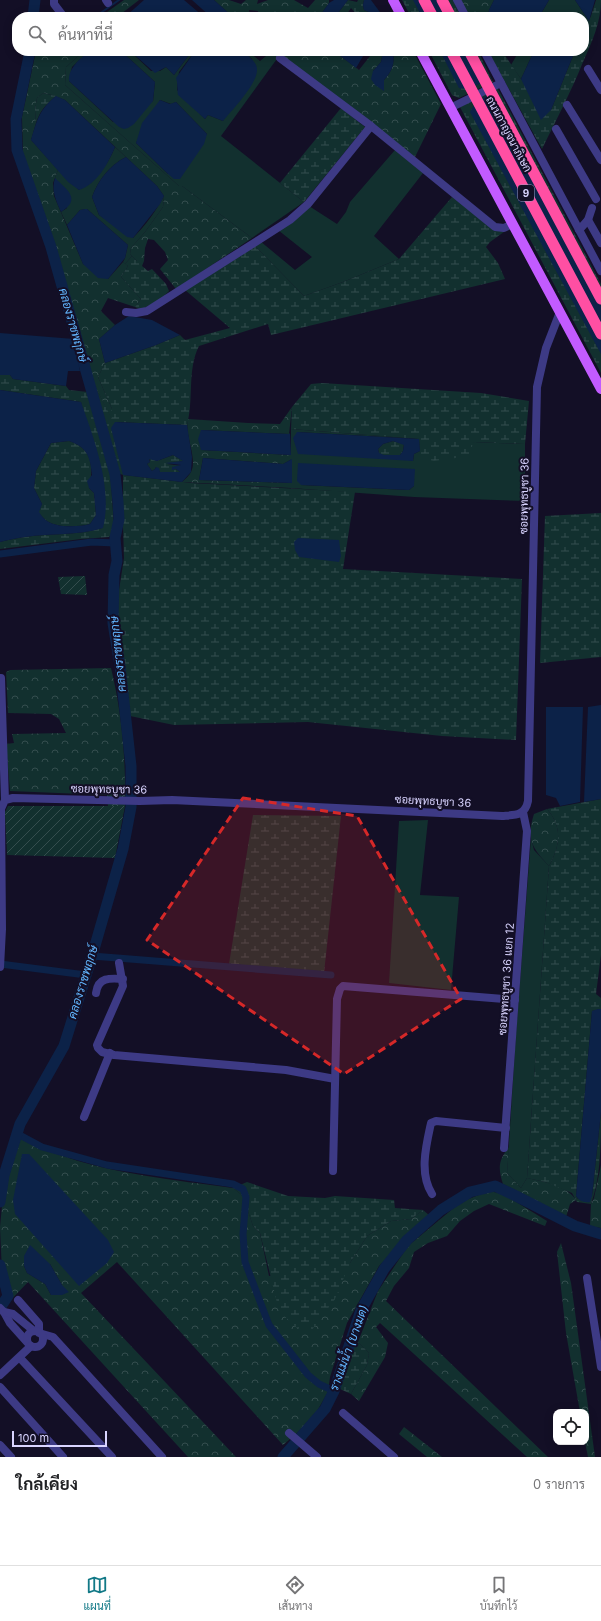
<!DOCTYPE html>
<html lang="th">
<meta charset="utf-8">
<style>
:root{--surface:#fff;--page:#f6f6f6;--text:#202124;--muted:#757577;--line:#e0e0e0;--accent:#127987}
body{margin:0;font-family:Inter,Sarabun,sans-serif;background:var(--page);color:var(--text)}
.controls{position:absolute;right:12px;bottom:12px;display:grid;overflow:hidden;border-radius:8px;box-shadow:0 2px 10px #0003}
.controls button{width:36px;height:36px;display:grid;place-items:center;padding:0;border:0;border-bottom:1px solid var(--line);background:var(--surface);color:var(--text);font:20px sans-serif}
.scale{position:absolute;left:12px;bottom:10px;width:95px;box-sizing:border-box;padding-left:4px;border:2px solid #d9d4ff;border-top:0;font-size:11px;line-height:14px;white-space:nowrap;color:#d9d4ff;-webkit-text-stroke:3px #130f26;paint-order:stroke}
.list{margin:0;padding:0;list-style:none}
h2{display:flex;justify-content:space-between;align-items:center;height:52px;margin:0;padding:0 16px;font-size:17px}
h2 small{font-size:13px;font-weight:400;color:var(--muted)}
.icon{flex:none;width:22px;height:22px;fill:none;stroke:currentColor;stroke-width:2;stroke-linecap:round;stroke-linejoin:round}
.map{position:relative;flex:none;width:601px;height:1457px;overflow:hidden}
.search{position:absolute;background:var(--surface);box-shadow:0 2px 10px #0003;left:12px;right:12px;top:12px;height:44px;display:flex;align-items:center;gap:10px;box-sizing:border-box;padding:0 14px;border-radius:16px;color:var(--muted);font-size:15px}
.sheet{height:108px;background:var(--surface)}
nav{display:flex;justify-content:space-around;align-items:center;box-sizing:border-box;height:56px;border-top:1px solid var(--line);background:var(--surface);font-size:11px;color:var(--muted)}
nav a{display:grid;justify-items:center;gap:2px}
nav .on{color:var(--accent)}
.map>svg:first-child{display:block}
.grass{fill:#12302f;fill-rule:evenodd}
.forest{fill:url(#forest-crowns);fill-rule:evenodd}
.wetland{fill:url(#wetland-marsh)}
.garden{fill:url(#garden-furrows)}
.water{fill:#0c2248;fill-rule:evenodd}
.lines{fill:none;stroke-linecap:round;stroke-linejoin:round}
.stream{stroke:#0c2248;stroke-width:2}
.canal{stroke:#0c2248;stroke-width:7}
.river{stroke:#0c2248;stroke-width:11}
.minor{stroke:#3d3a85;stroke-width:8}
.major{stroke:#c25bff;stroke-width:10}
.highway{stroke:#ff4fa3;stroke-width:11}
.highway-bridge{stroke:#ff4fa3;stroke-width:11}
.marked{fill:#d62828;fill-opacity:0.2;stroke:#d62828;stroke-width:3;stroke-dasharray:8 5;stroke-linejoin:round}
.labels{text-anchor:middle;stroke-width:4;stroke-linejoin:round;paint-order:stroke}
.shield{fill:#130f26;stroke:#9e99be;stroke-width:1}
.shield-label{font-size:10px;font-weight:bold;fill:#d9d4ff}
.street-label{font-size:11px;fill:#d9d4ff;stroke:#130f26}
.water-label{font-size:12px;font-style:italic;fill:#62b6ff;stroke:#130f26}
</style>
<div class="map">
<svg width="601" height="1457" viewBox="0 0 601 1457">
<defs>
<pattern id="forest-crowns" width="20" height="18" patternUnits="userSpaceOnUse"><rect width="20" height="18" fill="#12302f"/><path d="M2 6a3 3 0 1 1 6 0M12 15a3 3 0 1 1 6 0" fill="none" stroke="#344d4e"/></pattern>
<pattern id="wetland-marsh" width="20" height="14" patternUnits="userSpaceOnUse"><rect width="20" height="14" fill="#12302f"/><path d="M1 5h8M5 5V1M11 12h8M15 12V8" fill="none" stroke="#344d4e"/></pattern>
<pattern id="garden-furrows" width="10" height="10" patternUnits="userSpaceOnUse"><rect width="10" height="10" fill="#12302f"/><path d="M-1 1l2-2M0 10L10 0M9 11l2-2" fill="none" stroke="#344d4e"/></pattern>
</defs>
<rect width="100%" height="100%" fill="#130f26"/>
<g class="grass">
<path d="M549,0H575L589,21L584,30V17H558L557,15L555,17H539Z"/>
<path d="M84,51H89L72,67L69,81L113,122L153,101L155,82L121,51H130L151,71H160L166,67L174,75L192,51H195L179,72L177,90L205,119L208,115L223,121L252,59L243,51H248L260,61L272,51L279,56L221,136L304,202L252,238L182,186H179L65,85L66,67ZM160,100L171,104L176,102L207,134L168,174L136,143Z"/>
<path d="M519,51H534L521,79L511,65Z"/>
<path d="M115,147L126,157C110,165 98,180 92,197L99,215L133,238C145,226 156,211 164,196L163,207L145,232L131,248L130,254L132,256L125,264L123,262L125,258L128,245L87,209L80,210L67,225L61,212L67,208L55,178L58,170L79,190C97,177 106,169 115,147Z"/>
<path d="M395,150L423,173L374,236L399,259L343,282L304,296L254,245L260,241L295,270L312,257L278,230L309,206L337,224L346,212L350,202Z"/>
<path d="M291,429L419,439L297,432L413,461L414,454L420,451V458L473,442L525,444V501L414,497L291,488ZM414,469V486L409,490L301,485Z"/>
<path d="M428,820L420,895L459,897L451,990L389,983L399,821Z"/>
<path d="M531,838L534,850L549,866L527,1178L521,1188L507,1173L516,1034Z"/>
</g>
<g class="forest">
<path d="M124,0H139L117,17H100Z"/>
<path d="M214,0H229L241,4L246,0H258L257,4L268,0H294L308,8L315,0H329V3L319,17H257L258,11L249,10L250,17H233Z"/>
<path d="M461,0H494L489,10L488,17H470Z"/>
<path d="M36,51H84L66,67L65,85L179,186H182L252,238L176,289L160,269L168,260L165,252L154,240L148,239L145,248L144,261H137L130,254L131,248L145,232L163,207L164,196L157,186L65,100L52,95L43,93L37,98L35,110L36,123L31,140L58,170L53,183L54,196L83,264L108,279L123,262L128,266L121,277L141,299L135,307L108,298L101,311L115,325L99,339L105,363L98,377L112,409V420L92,380L78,323L23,155L22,117Z"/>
<path d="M272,51H334L359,70L374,51H383L381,62L373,71L384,90V80C392,71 395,64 393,51H413L441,104L415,157Z"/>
<path d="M292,407L289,434L201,430L202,450L291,455L292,459L283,464L203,458L199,480L292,483L291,488L182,482C185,479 189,476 191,472C198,459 184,434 188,419L248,423L280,424Z"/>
<path d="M111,668C122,713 126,760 125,806H108L107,795L10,791L6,744L14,743L12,734L66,733L59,719L51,714L8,713L6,672L10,670Z"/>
<path d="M547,809C563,827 560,846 549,866C532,848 526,839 534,814Z"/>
<path d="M17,1137C30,1143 43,1149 57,1154C113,1174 174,1180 233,1188L243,1196L253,1226L260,1233L269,1276L350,1263L367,1236L391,1221L411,1219L423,1210L430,1216L421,1222L379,1266L347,1323L330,1377L328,1392L317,1411L297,1433L283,1445L117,1262L81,1293L236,1457H188L28,1282L6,1305L3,1295L0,1227L2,1206ZM50,1264L62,1285L51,1295L45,1284L27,1273L24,1266Z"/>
<path d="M509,1147L507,1173L521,1188L527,1178C541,1181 568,1186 576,1200L570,1204L566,1217L503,1184C498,1168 498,1161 509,1147Z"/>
<path d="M601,1165V1228L590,1226L591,1204L594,1198Z"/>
<path d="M489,1191L503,1194L547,1221L545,1226L489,1204L474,1211L460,1221L447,1236L428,1243L414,1252L409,1268L394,1286L386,1301L548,1457H527L380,1323L376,1327L388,1343L385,1357L359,1401L351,1394L367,1365L369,1353L358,1342L378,1291L408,1246L461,1202Z"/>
<path d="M561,1243L571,1283L595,1457H588L585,1442L586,1412H580L566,1333L557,1252Z"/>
<path d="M404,1427L442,1457H427L399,1434Z"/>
</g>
<g class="wetland">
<path d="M348,0L357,2L358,0H364L363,5L364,10L379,17H359L351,8L345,17H335Z"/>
<path d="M402,0H453L461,17H411Z"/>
<path d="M596,0H601C601,22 592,42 583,62C571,92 556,120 542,149L488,51H502L521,79L551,110L575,51H584V30L591,16Z"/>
<path d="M429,51H478L493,82L459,98L452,95Z"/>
<path d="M497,87L601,284V373L460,107Z"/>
<path d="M43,93L56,96C46,104 40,111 36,123L35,110L37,98Z"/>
<path d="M341,108L365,127L304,202L280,183Z"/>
<path d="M452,197L498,231L508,229L490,242L486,247L498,263L505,279L271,335L268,324L199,346C187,369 194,400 187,425L115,422L124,475L191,483L355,492L343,569L522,579L516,740L442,736L308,722L174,725L130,716L118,634L117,603L124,558L123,526V475L118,473L106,426L92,380L112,419V409L98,377L105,363L156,345L180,335L185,340L230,328L185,290L254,245L304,296L343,282L399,259Z"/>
<path d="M132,256L137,261H144L142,266L148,271L152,269L166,284L169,291L162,298L141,310L135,307L141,299L121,277L128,266L125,264Z"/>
<path d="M0,375H10L13,379L66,386L69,390L88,392L93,404L110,468L114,527L112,534L109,537L81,539L0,549V542C8,540 16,538 25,537C51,533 77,536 102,528L81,402L0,390Z"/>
<path d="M322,383L481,393L529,401L525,444L473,442L470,456L434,461L420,458L419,439L291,429L292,407L311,384Z"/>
<path d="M69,441C92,448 94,466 89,488L94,493L96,515L90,524C79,527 57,528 47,521C44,519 41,515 38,512L42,504L34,488L36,471L51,443Z"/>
<path d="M393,441L404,444L403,451L400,455H384L379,453L378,449L383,444Z"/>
<path d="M173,455L184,461L167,464L183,466L176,469L180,472H160L156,467L155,469L152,471L147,464L150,462L149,458L157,461Z"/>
<path d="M601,513V657L540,663L545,516Z"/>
<path d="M601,799V955L596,994L601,998V1009L592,1011L576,1196L578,1199L592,1196L601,1112C601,1142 601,1177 591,1204L577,1202L572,1193L545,1182L527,1178L549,866C560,846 563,827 547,809Z"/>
<path d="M253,815L341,816L324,973L229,964Z"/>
<path d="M247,1182L288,1196L325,1198L335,1196L394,1200L395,1208L423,1210L411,1219L391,1221L367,1236L350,1263L335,1299L311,1331L297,1328L279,1311L260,1233L253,1226L243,1196L233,1188Z"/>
<path d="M358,1342L369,1353L367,1365L351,1394L340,1389L353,1348Z"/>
</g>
<g class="garden">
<path d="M85,576L87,595L61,594L58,577Z"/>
<path d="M8,806H125L115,858L7,855L5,812Z"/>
</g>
<g class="water">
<path d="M144,0H184L204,17H125Z"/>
<path d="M192,0H214L233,17H211Z"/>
<path d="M334,0H348L335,17H319L329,3Z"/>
<path d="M364,0H371L382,15L379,17L364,10L363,5Z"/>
<path d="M413,0H446L455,17H422Z"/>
<path d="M494,0H549L539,17H488L489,10Z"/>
<path d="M575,0H595L589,21Z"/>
<path d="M89,51H121L155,82L153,101L134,124L128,128L124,129L119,127L69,81C68,68 80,59 89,51Z"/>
<path d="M130,51H192L174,75L166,67L155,73Z"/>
<path d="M195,51H243C247,55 253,59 256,65C263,79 232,110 223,121L208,115L205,119L178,95C177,89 178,84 176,78Z"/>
<path d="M334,51H366L356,68Z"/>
<path d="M383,51H393C395,64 392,71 384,80V91L375,85L371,79L373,71L381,62Z"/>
<path d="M440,51H473L487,78C478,85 471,91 459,88Z"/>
<path d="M534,51H575L551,110L541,120L521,79Z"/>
<path d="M495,92L601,290V354L470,112C475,101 484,97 495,92Z"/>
<path d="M56,96L65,100L115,147C108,164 97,184 79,190L68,182L31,140C37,120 39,110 56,96Z"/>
<path d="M160,100L170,104L176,102L207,134L204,144L180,179H174L168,174L136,143L142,123Z"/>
<path d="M126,157L157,186L164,196L160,204L133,238L127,237L99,215L92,197C98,180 110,165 126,157Z"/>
<path d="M55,178C67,190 82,199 61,212C56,201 51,190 55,178Z"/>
<path d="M85,209H87L128,245L125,258L108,279L98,278L83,264L67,225L80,210Z"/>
<path d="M129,316L152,320L180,335L156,345L105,363L99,339L115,325Z"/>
<path d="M0,333L74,339L80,371H68L66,386L13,379L10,375H0Z"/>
<path d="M0,390L81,402C94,439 113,488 103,528C77,536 51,533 25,537C16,538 8,540 0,542ZM69,441C87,447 90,456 92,475L87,481L89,488L94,493L96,515L90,524C79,527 57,528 47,521C44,519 41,515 39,512L42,504L34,488L36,471L51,443Z"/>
<path d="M115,422L187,425L192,457L191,472L182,482L123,475L111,428ZM173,455L183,461L165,463L181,465L172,467V470L176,469L180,472H160L159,468L156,467L155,469L152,471L147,464L150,462L149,459L157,461Z"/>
<path d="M201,430L289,434L290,433L291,455L201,450L198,439Z"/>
<path d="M297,432L419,439L420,451L414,454L413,461L298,454L293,438ZM393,441L404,445L403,451L400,455H384L379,453L378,449L383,444Z"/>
<path d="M203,458L283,464L292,459V483L199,480Z"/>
<path d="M298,463L415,469L414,486L409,490L301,485L297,481Z"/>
<path d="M298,538L339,540L341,556L339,562L299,557L295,550L294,542Z"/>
<path d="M601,705V799L584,802L588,707Z"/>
<path d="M546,707H583L580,802L560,806L556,798L546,795Z"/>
<path d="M598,1009H601V1112L592,1196L590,1202C584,1203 579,1201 576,1196L592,1011Z"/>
<path d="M22,1154H29L108,1240L114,1252L107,1263L79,1286L15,1214L13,1200Z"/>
<path d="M30,1245L50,1264L62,1285L69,1292L62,1295H51L45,1284L27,1273L24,1266V1256Z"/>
</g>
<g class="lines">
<path class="stream" d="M95,17L119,0"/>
<g class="canal">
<path d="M0,554L92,542L115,543"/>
<path d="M92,956L331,975"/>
<path d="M0,964L86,975"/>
<path d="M16,1133L42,1147L107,1165L233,1184L243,1189L246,1197L243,1234L245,1262L269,1325L308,1375L319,1384L334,1391"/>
</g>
<g class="river">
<path d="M33,17L35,0"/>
<path d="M0,1202L4,1175L20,1124L64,1046L92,956L123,849L131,807V766L120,666L113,623L114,575L117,561L115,538L119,519L118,502L115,474L51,247L17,150L16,119L30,51"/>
<path d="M0,1265L8,1296L0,1308"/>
<path d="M283,1457L325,1409L334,1391L361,1310L384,1269L407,1240L441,1210L470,1192L495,1186L516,1196L575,1226L601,1234"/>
</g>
<g class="minor">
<path d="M54,0V4L64,17"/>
<path d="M106,0L108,3"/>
<path d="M457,0L466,17"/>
<path d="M484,51L601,271"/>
<path d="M280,58L371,126L495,227L504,228L512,224"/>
<path d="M588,69L601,90"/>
<path d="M567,105L601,160"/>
<path d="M450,108L501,83"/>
<path d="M556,129L596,199"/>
<path d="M588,220L601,243"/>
<path d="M579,230L588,220L592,208"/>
<path d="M126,312L136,313L147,311L290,220L308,204L371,126"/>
<path d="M1,678L5,800"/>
<path d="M119,963L123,986L97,1045L98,1048L102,1052L114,1055L286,1070L335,1079"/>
<path d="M0,967L2,929L1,809L5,800L13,798L140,801L172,800L502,816C515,815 525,816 528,801L537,387L546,348L560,312"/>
<path d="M96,993C98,977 110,978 123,979"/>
<path d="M84,1117L110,1053"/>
<path d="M504,1148L527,831L523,812"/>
<path d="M333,1171L337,999L340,989L343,986L515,1000"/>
<path d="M432,1194C419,1173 426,1146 431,1123L436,1121L506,1128"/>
<path d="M587,1278L601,1367"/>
<path d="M18,1300L39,1324V1333L53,1337L162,1457"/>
<path d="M0,1308L4,1312L10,1323L27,1342"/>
<path d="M4,1312L13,1314L34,1331"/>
<circle cx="35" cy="1339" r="8"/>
<path d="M20,1358L112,1457"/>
<path d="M0,1375L31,1346"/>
<path d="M0,1387L63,1457"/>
<path d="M343,1413L394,1457"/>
<path d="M289,1433L317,1457"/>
<path d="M0,1445L11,1457"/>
</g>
<g class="major">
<path d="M393,0L402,17"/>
<path d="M420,51L601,389"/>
</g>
<g class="highway">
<path d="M424,0L433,17"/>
<path d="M442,0L451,17"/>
</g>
<g class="highway-bridge">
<path d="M451,51L601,334"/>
<path d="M469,51L601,299"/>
</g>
</g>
<path class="marked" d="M243,798L357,816L461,999L344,1074L147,940Z"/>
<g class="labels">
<rect class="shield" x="518" y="185" width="16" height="16" rx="3"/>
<g class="shield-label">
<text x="526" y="197">9</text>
</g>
<g class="street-label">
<text transform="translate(509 134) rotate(62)" y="4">ถนนกาญจนาภิเษก</text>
<text transform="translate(524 496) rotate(-89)" y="4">ซอยพุทธบูชา 36</text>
<text transform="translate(109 789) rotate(1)" y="4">ซอยพุทธบูชา 36</text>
<text transform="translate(433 801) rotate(3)" y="4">ซอยพุทธบูชา 36</text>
<text transform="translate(506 979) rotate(-86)" y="4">ซอยพุทธบูชา 36 แยก 12</text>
</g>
<g class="water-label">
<text transform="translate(73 325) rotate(74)" y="4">คลองราชพฤกษ์</text>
<text transform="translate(118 654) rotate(-96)" y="4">คลองราชพฤกษ์</text>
<text transform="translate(83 982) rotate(-73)" y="4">คลองราชพฤกษ์</text>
<text transform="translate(349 1348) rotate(-70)" y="4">รางแม่น้ำ (บางมด)</text>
</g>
</g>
</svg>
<div class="controls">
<button><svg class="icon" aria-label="locate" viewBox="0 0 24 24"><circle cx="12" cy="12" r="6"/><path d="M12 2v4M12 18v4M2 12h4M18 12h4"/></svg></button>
</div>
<div class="scale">100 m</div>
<div class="search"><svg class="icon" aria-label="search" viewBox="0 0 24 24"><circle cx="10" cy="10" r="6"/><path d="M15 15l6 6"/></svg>ค้นหาที่นี่</div>
</div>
<section class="sheet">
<h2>ใกล้เคียง<small>0 รายการ</small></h2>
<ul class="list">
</ul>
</section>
<nav>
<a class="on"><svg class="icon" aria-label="map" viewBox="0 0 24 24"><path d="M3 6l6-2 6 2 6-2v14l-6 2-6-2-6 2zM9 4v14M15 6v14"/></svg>แผนที่</a>
<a><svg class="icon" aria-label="directions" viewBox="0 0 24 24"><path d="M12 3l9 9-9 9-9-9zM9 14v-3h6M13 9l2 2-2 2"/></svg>เส้นทาง</a>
<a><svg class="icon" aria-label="saved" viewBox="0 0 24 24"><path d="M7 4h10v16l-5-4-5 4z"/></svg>บันทึกไว้</a>
</nav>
